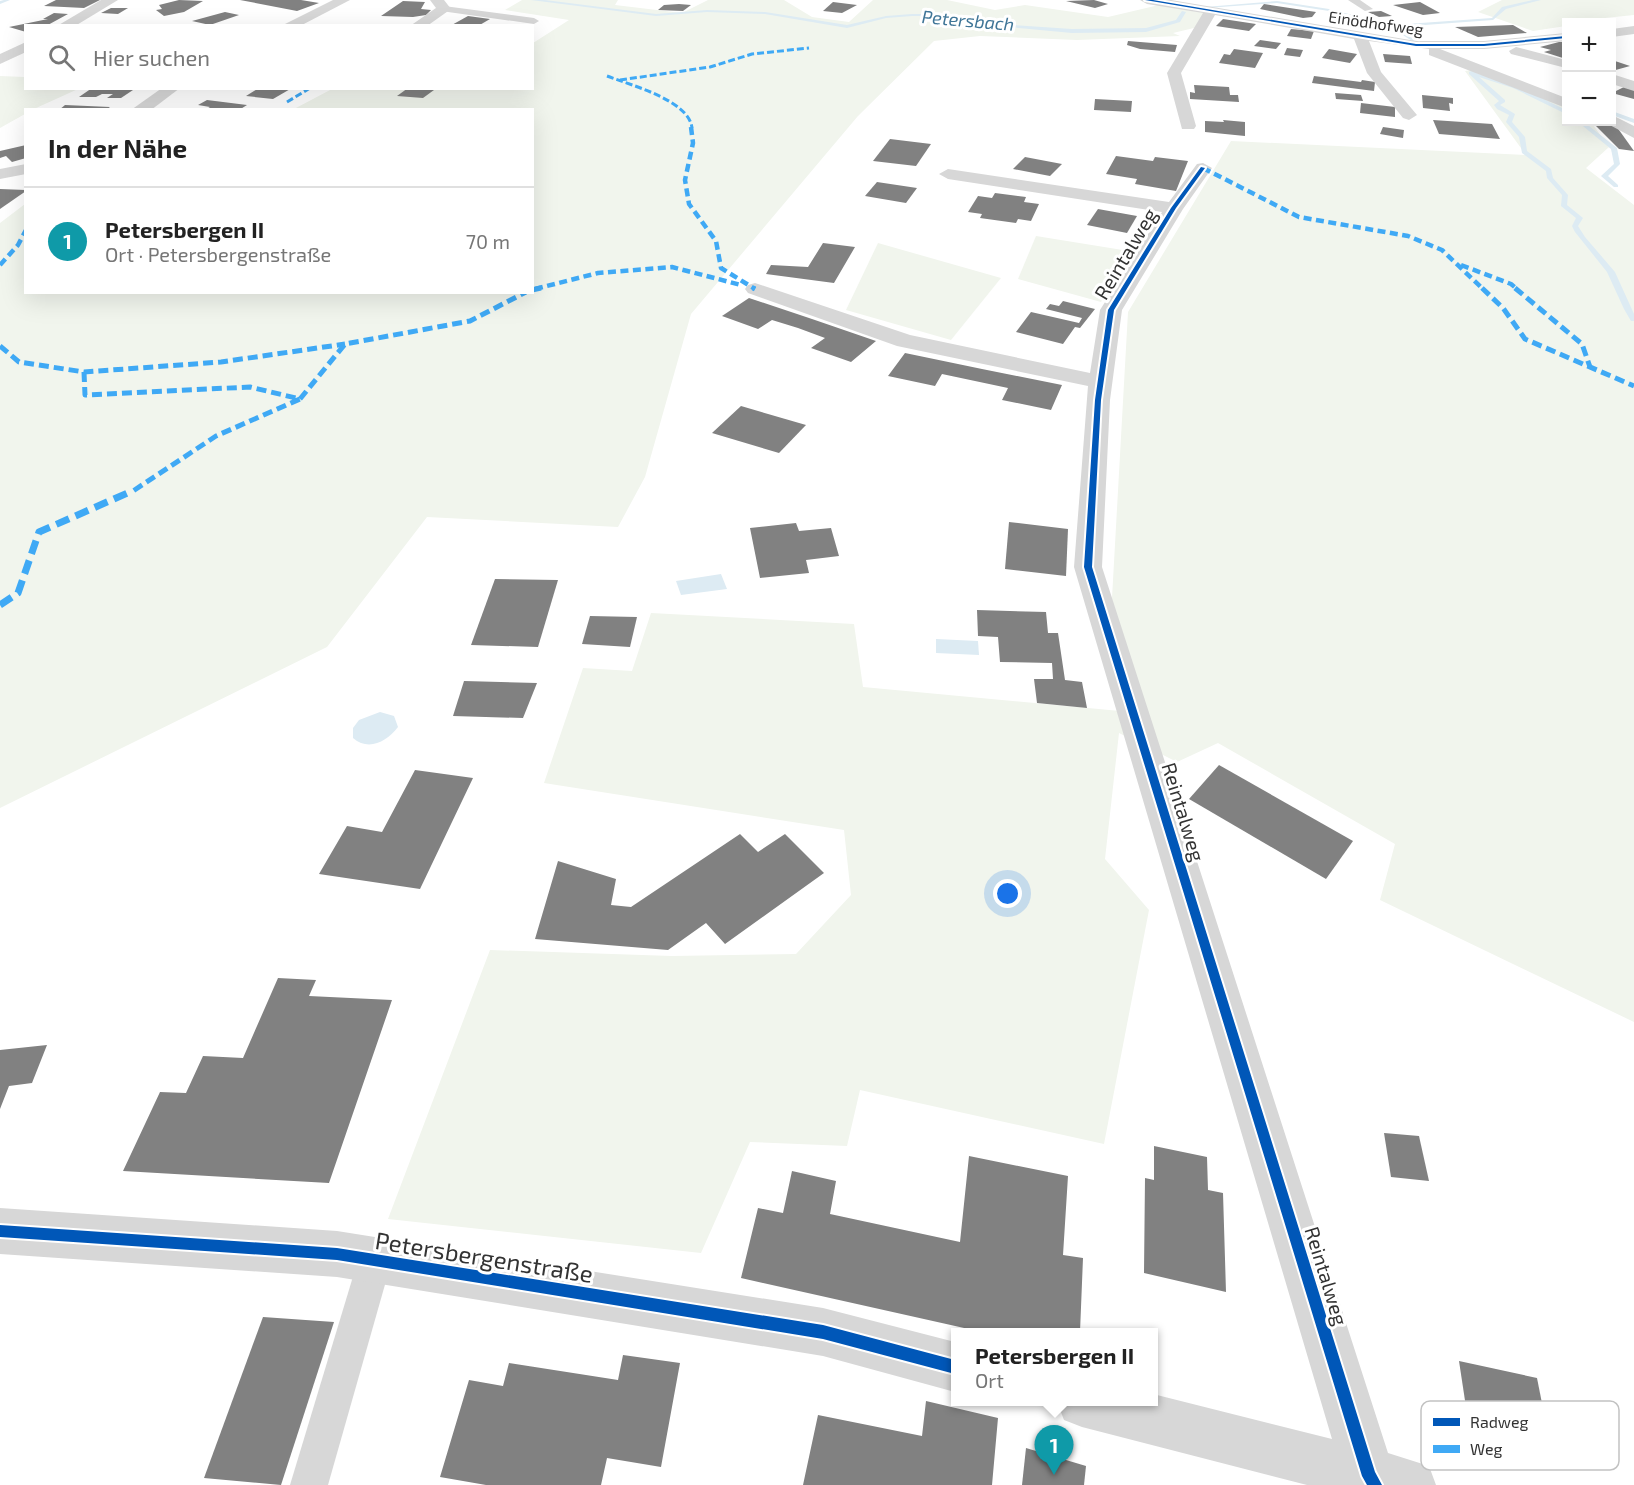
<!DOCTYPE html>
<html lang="de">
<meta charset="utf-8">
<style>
:root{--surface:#fff;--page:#f2f2f2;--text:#222;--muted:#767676;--line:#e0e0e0;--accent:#db2777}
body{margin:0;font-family:"Exo 2",sans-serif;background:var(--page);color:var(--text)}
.controls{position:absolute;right:18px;top:18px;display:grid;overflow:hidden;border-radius:0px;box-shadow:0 6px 24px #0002}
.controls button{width:54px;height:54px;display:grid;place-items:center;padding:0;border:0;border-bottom:2px solid var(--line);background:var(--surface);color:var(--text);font:30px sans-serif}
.you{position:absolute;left:1008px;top:894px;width:21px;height:21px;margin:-15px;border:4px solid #fff;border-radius:50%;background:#1a73e8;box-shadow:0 0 0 9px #1a73e833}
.badge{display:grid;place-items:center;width:39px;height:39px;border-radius:50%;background:var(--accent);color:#fff;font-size:20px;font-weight:700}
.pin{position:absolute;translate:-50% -50px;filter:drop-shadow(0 2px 3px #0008)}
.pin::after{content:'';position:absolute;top:32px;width:21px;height:18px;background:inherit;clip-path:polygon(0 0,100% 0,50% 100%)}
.popup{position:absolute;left:951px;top:1328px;width:207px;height:78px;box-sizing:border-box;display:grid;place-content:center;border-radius:0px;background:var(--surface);filter:drop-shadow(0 2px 4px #0005);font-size:20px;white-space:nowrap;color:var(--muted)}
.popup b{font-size:22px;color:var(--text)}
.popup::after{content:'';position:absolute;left:50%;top:100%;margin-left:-12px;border:12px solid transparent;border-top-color:var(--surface)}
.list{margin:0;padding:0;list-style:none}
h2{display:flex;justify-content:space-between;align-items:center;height:78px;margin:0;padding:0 24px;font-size:26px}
h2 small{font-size:20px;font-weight:400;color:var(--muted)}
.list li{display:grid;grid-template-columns:39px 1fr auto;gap:18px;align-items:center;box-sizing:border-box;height:108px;padding:0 24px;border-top:2px solid var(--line)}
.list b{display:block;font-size:22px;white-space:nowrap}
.list p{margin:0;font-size:20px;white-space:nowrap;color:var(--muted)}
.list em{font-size:20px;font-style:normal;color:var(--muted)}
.icon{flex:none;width:33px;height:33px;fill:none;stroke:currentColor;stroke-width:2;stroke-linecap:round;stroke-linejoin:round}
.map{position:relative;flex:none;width:1634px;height:1485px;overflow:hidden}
.search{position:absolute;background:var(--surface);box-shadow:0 6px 24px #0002;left:24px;top:24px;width:510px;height:66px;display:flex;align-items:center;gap:15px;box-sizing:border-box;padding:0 21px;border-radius:0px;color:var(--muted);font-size:22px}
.panel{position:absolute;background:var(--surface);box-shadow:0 6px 24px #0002;left:24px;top:108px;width:510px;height:186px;border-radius:0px}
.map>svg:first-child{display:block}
.green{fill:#f1f5ed}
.water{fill:#ddebf3}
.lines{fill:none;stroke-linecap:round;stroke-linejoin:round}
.stream{fill:#ddebf3;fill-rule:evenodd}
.building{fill:#818181}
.lane{fill:#d7d7d7;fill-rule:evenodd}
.street{fill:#d7d7d7;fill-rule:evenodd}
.quiet-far3{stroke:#3fa9f5;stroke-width:3;stroke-dasharray:7 3;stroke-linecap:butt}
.quiet-far2{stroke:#3fa9f5;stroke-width:4.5;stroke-dasharray:8 4.5;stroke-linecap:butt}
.quiet-far1{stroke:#3fa9f5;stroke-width:5;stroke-dasharray:10 5;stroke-linecap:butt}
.quiet{stroke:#3fa9f5;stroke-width:7;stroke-dasharray:14 7;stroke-linecap:butt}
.cycleway-casing{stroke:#fff;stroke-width:4}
.cycleway{fill:#0057b8;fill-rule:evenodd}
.labels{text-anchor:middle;stroke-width:6;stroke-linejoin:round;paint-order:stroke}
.far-street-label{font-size:16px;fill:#333;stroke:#fff}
.far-water-label{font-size:18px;font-style:italic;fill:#3f7597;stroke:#fff}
.street-label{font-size:20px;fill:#333;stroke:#fff}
.near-street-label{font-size:24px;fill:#333;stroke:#fff}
.key{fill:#fff;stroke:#c2c2c2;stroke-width:1.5}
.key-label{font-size:16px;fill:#333}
</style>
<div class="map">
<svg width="1634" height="1485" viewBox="0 0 1634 1485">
<rect width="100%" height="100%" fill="#fff"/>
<g class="green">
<path d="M522,0H618L615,5L682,13L708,0H784L812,17L849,22L873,0H947L995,10L1025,5L1108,17L1159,5L1204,13L1198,27L1173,33L1180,36L1077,40L980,36L934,41L858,116L691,314L645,477L618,527L427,517L327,647L0,808V223L25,204L26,292H532V110L294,109L332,89L532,88L533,43L569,20L505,10Z"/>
<path d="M1502,0H1634V15L1566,22V26L1533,31L1478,12Z"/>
<path d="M1479,69L1566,106V122H1591L1609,147L1586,168L1634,205V1022L1380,900L1395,844L1218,743L1177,762L1119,733L1105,859L1149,910L1104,1144L860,1090L847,1146L750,1142L701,1253L388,1219L490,950L672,956L796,954L851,895L844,830L544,783L583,668L632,671L651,613L854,624L863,687L1120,711L1112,598L1128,312L1231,141L1526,155L1465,71Z"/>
<path d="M0,76L25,77L26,88L78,89L34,109L26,110L25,114L0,128Z"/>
<path d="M1036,236L1135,252L1101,302L1018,279Z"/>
<path d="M878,243L1001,278L951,340L846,310Z"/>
</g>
<g class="water">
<path d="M721,574L727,589L681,595L676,581Z"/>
<path d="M936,639L978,641L979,655L936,653Z"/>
<path d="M380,712L394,716L398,727C387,741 369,752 353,738V728L359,720Z"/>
</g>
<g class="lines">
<g class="stream">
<path d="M4,0H10L0,4V1Z"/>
<path d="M531,0H545L656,14L707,10L765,12L847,25L886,16L912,14H935L999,24L1072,29L1146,28L1176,20L1182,11L1186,12L1180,22L1146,32L1072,33L999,26L935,16H912L886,18L847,28L765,14L707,12L656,16Z"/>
<path d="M1533,0H1541L1506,9L1493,20L1397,27L1419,41L1417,44L1390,27L1329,11L1277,3L1207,8L1205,7L1277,1L1329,9L1392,25L1492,18L1502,7Z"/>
<path d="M1473,70H1477L1476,73L1517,86L1566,110V114L1564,113L1513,88L1479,77L1505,100V102L1500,105L1515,114L1512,122L1525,137L1527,151L1551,169L1553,178L1568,195L1567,205L1583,218L1578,226L1585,237L1615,272L1634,314V321H1631L1624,309L1607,272L1575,232L1572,226L1576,218L1561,206L1562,195L1547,178L1546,171L1522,153L1519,137L1506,122L1509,115L1497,109L1494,105L1499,101L1469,74V72Z"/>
<path d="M1612,111L1634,119V123L1612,115Z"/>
<path d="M1578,122H1584L1617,148L1620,164L1608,176L1618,185V187H1614L1601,176L1614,164L1611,149Z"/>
</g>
</g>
<g class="building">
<path d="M56,0H100L84,8L44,6Z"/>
<path d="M179,0L203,1L184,12L164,16L156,10L162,9L159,5Z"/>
<path d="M240,0H301L319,3L297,11Z"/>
<path d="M1094,0L1108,4L1095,8L1066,1Z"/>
<path d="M403,1L425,2L421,9L431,10L426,15L413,17L381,16Z"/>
<path d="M833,2L857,5L842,13L823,11Z"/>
<path d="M1420,2L1440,13L1423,15L1393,5Z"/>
<path d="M679,4L691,5L683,11L658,10L664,5Z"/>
<path d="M1264,4L1316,12L1312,17L1303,18L1260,9Z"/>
<path d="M111,8H128L118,14L101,13Z"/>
<path d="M1381,11L1392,16L1379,17L1368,12Z"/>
<path d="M225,12L239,15L210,25L192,21Z"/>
<path d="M54,13L68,14L46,26H26V32L9,27L48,19H43Z"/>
<path d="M468,16L490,19L478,26H450Z"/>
<path d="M1223,19L1256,24L1249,31L1216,26Z"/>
<path d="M1513,25L1527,33L1478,37L1455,27Z"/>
<path d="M1291,29L1314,31L1311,39L1287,36Z"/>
<path d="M1260,40L1281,43L1276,49L1254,46Z"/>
<path d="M1128,41L1177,45L1175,52L1140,49L1127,45Z"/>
<path d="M1559,42H1566V59L1544,52L1551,50L1540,47Z"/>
<path d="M1287,48L1303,50L1300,57L1284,55Z"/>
<path d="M1234,49L1263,53L1255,68L1219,63L1224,54L1230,55Z"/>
<path d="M1329,49L1357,54L1350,63L1322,58Z"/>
<path d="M1383,54L1410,56L1412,64L1385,62Z"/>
<path d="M1612,60L1630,66L1612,71Z"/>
<path d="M1314,76L1361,82L1362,80L1375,82L1374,91L1312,83Z"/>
<path d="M1194,85L1229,87L1230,95H1238L1239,102L1190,99V92L1195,93Z"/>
<path d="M1624,87L1634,90V99L1612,93Z"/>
<path d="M92,88H136L121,98H107L113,94H102L96,97H79Z"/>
<path d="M259,88H292L273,99L246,96Z"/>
<path d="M408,88H420L434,90L423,98L397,96Z"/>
<path d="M1335,93L1361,95L1363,101L1336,99Z"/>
<path d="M1422,95L1453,98V104L1449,103L1450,111L1423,108Z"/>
<path d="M1095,99L1132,101L1131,112L1094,110Z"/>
<path d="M207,100L247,105L239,110H205L210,107L198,105Z"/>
<path d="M1361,103L1395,107V117L1360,113Z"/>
<path d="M65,105L110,107L106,110H59Z"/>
<path d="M1223,120L1245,122V136L1205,132V121L1224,122Z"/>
<path d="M1433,120L1492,124L1500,139L1439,134Z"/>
<path d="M1592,122L1614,123L1634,151L1619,149Z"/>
<path d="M1383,127L1404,130L1403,138L1380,134Z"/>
<path d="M890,139L931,144L916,166L873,161Z"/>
<path d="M26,145V158L12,162L6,156L0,158V151Z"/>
<path d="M1116,156L1153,161L1155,157L1188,161L1176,191L1135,184L1137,179L1106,174Z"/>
<path d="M1025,157L1062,164L1050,176L1013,169Z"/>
<path d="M877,182L917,188L906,203L865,196Z"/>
<path d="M0,189L26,190V191L0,209Z"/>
<path d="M995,193L1026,197L1024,202L1039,204L1031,221L1018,219L1016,223L980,218L982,214L968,212L978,196L992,198Z"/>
<path d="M1098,209L1137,216L1127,233L1087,225Z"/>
<path d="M823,243L855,247L834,283L766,274L771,265L808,267Z"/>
<path d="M749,298L812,319L876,341L851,362L811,348L825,338L798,328L772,320L758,329L722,316Z"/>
<path d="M1063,301L1095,309L1080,328L1075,327L1063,344L1016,332L1031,312L1079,323L1082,318L1046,309L1050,304L1059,306Z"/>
<path d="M905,353L982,369L1062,385L1051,410L1002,400L1008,388L942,374L935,386L888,376Z"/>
<path d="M741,406L806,425L779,453L712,433Z"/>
<path d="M1009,522L1068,529L1066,576L1005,569Z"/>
<path d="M796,523L799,531L831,528L839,556L806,560L809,573L760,578L750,528Z"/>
<path d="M495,579L558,580L538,647L471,645Z"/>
<path d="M977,610L1046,612L1048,633H1058L1065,680L1082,682L1087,708L1037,703L1034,679H1053L1052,663L1000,662L998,637L978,636Z"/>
<path d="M590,616L637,617L630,647L582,644Z"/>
<path d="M464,681L537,683L523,718L453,716Z"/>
<path d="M1219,765L1353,841L1326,879L1189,799Z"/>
<path d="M415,770L473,778L420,889L319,874L347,826L382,832Z"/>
<path d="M740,834L758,852L785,834L824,873L725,944L706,923L668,950L535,939L558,861L616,879L611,905L631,907Z"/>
<path d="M278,978L316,980L309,996L392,1000L329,1183L123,1171L160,1092L186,1093L203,1056L243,1058Z"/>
<path d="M47,1045L32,1083L9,1086L0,1109V1050Z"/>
<path d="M1384,1133L1419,1136L1429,1181L1391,1177Z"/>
<path d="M1154,1146L1207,1157L1208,1190L1223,1193L1226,1292L1144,1273L1145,1178L1154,1180Z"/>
<path d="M969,1156L1068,1176L1063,1255L1083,1258L1080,1332H982L741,1278L758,1208L783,1213L792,1171L836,1181L830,1214L960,1242Z"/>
<path d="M263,1317L334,1322L281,1485L204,1478Z"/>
<path d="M623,1355L680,1363L661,1467L607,1458L601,1485H486L440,1477L469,1380L503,1386L509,1363L618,1380Z"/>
<path d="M1459,1361L1537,1378L1553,1459L1471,1440Z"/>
<path d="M926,1401L998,1418L992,1485H803L818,1415L922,1436Z"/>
<path d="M1026,1448L1086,1466L1084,1485H1022Z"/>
</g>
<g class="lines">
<g class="lane">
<path d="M1348,0H1360L1373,9L1365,11Z"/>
<path d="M444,6L534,18L539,21L534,24L441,11V7Z"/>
<path d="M375,1243L387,1248L392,1260L328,1485H290L358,1260L363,1248Z"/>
</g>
<g class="street">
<path d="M101,0H118L75,26H57Z"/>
<path d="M333,0H350L300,26H281Z"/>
<path d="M430,0H444L451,9L427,26H410L436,8Z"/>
<path d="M1140,0H1171L1416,41H1484L1566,33V41L1484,49H1440L1566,98V108L1429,55V49L1369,41L1381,72L1417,115L1409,120L1403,118L1367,73L1354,39L1215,15L1181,73L1196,126L1194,129H1182L1167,73L1203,13L1147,4Z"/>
<path d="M1634,26V34L1612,37V29Z"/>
<path d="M26,42V52L0,64V54Z"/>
<path d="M1516,47L1566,60V68L1511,54L1509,51Z"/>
<path d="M1612,74L1634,81V91L1612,84Z"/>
<path d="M162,88H180L151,110H131Z"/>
<path d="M1612,115L1634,126V138L1606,123L1605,122H1612Z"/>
<path d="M1203,163L1212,168L1183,209L1122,310L1110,400L1102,567L1388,1453L1429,1466L1436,1485H1307L1082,1427L1064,1420L1057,1402H1153V1394L1332,1439L1074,567L1088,386L897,346L748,293L745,289L748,285L755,283L910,335L1090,373L1100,310L1162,212L948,179L939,174L948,169L1169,202L1197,164Z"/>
<path d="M26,164V174L0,179V169Z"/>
<path d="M0,1208L337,1231L823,1308L955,1342V1392L823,1356L337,1277L0,1254Z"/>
</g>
<g class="quiet-far3">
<path d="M607,76C630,85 689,100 692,128"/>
<path d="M620,80L710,67L752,54L809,48"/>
<path d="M287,102L310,88"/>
</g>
<g class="quiet-far2">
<path d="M691,127L693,143L685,180L689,204L716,241L721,268L755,289"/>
<path d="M1203,168L1299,217L1408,236L1442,250L1483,289"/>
<path d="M0,265L18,245L26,230"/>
<path d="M1461,265L1511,284L1517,289"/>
<path d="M535,289L598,273L672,267L741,285"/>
</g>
<g class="quiet-far1">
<path d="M753,288L755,289"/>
<path d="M1482,288L1503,308L1525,339L1634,386"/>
<path d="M1515,288L1582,344L1590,367"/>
<path d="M532,290L541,288"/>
<path d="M0,346L19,362L84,372L221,362L345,344"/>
<path d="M84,372L85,395L250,387L300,399L216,436L130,493"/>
<path d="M300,399L345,344L470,321L526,292"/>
</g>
<path class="quiet" d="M0,605L18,593L39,532L132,491"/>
<g class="cycleway-casing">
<g id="cycleway">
<path d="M1145,0H1153L1416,44H1484L1566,36V38L1484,46H1416Z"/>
<path d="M1201,167L1205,168L1176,208L1114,310L1101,400L1092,567L1375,1472L1382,1485H1367L1362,1476L1084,567L1095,400L1108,310L1171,208Z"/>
<path d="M0,1225L337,1248L823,1325L955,1360V1374L823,1339L337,1260L0,1237Z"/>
</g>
</g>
<use href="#cycleway" class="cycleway"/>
</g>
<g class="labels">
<g class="far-street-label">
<text transform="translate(1376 23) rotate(8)" y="6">Einödhofweg</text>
</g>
<g class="far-water-label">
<text transform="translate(968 21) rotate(5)" y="6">Petersbach</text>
</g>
<g class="street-label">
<text transform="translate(1126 254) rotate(-59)" y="7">Reintalweg</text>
<text transform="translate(1183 812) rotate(73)" y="7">Reintalweg</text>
<text transform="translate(1326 1276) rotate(73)" y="7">Reintalweg</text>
</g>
<g class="near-street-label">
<text transform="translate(484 1258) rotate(9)" y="8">Petersbergenstraße</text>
</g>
</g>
<rect x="1421" y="1401" width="198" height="69" rx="9" class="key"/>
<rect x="1433" y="1418" width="27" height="8" fill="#0057b8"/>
<rect x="1433" y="1445" width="27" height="8" fill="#3fa9f5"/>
<g class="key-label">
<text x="1470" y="1428">Radweg</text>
<text x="1470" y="1455">Weg</text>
</g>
</svg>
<div class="controls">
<button>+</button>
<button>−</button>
</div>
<div class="you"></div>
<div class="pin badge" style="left:1054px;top:1475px;background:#0f9aa8">1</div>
<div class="popup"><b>Petersbergen II</b>Ort</div>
<div class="search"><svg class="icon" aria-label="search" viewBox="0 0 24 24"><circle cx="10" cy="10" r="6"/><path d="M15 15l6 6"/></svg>Hier suchen</div>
<section class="panel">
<h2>In der Nähe<small></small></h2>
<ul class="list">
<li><span class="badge" style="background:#0f9aa8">1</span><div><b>Petersbergen II</b><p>Ort · Petersbergenstraße</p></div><em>70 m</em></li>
</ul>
</section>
</div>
